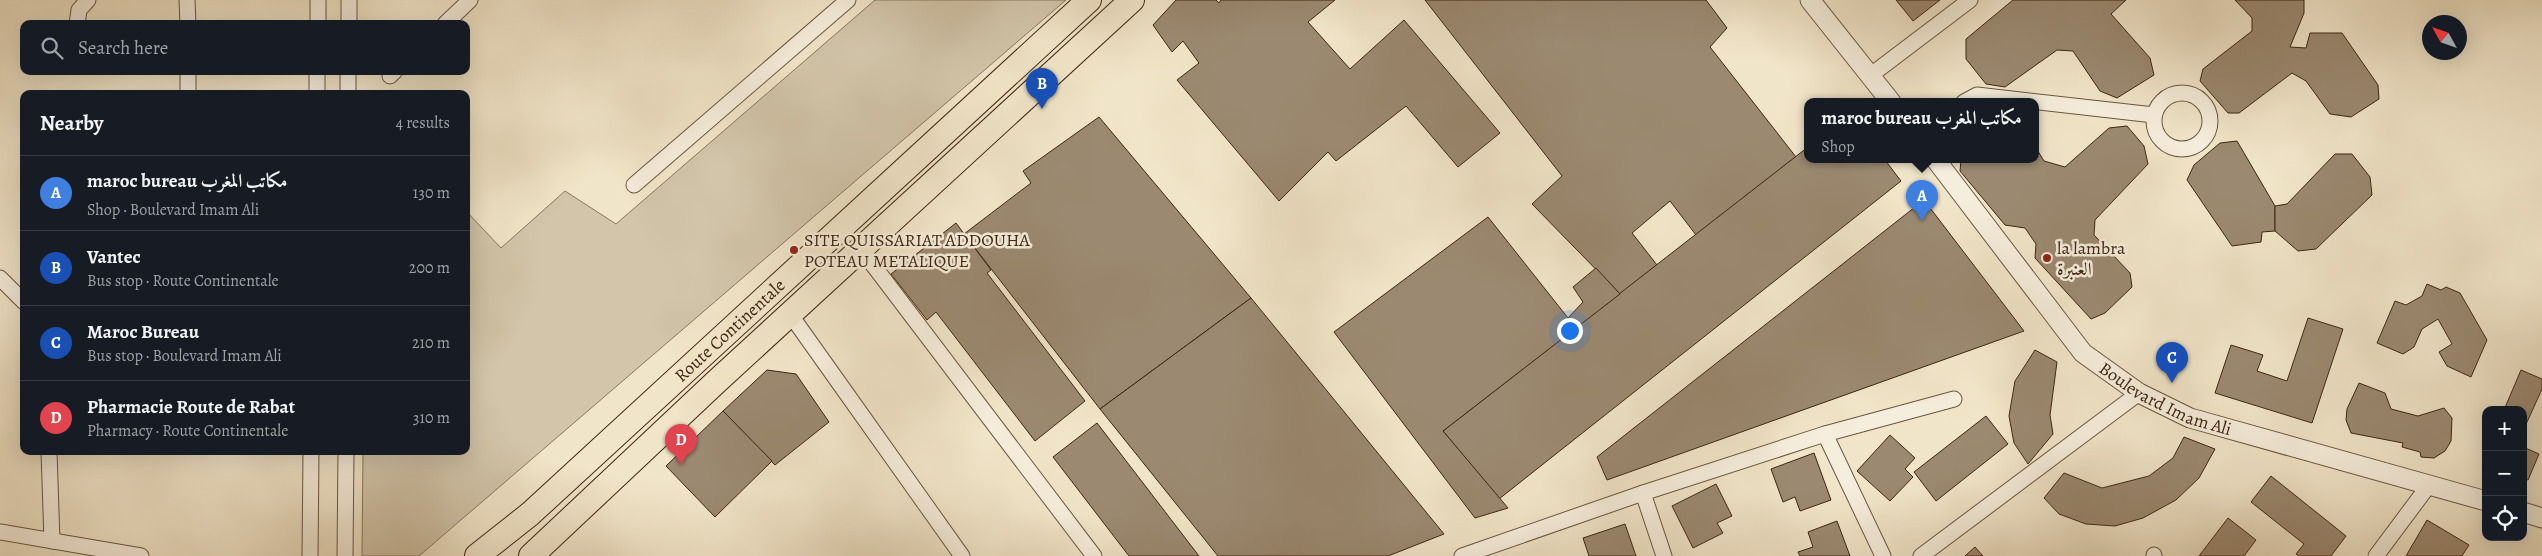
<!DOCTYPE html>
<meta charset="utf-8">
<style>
:root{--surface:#171b24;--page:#242831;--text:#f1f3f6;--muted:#9ea1a6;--line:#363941;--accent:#c59692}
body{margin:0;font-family:Alegreya,Amiri,serif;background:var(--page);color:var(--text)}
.controls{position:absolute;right:15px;bottom:15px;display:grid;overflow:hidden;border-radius:10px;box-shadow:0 5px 20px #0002}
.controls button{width:45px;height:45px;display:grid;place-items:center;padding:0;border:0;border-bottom:1px solid var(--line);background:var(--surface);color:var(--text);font:25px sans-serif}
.compass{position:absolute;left:2422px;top:15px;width:45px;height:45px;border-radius:50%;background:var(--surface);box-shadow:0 5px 20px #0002;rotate:310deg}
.you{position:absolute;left:1569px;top:330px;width:18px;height:18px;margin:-12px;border:4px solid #fff;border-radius:50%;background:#1a73e8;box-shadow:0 0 0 8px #1a73e833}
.badge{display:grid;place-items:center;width:32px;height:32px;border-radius:50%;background:var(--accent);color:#fff;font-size:16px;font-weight:700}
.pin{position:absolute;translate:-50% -41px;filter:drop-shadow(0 1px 2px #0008)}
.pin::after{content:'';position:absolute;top:26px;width:18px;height:15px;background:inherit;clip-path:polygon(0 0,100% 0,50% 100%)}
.popup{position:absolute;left:1804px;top:98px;width:235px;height:65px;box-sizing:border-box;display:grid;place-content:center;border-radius:10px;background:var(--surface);filter:drop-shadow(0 1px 4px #0005);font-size:16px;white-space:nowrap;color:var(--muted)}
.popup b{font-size:19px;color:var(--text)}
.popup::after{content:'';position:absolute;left:50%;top:100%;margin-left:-10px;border:10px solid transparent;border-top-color:var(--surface)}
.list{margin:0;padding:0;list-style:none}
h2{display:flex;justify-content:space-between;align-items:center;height:65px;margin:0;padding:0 20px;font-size:21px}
h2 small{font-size:16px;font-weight:400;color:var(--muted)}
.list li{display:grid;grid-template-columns:32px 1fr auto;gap:15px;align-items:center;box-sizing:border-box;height:75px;padding:0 20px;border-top:1px solid var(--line)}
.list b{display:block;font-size:19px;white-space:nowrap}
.list p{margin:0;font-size:16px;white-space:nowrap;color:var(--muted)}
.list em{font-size:16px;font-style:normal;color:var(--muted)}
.icon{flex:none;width:28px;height:28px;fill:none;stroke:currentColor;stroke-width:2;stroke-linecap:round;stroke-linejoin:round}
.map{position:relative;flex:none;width:2542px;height:556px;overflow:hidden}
.search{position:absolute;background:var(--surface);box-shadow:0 5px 20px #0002;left:20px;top:20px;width:450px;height:55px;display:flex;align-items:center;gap:12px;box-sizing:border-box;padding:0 18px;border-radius:10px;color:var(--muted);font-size:19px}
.panel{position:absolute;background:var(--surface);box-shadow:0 5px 20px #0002;left:20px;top:90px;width:450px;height:365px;border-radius:10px}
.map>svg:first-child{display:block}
.green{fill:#d2c5aa;stroke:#88765e}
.building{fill:#9b8971;stroke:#3d2612}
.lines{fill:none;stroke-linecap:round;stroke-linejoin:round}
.minor-casing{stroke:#6a5640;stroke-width:17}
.tertiary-casing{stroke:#6a5640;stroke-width:21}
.primary-casing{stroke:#3d2612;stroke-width:26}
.minor{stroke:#f6eedc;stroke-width:15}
.tertiary{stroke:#f6eedc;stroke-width:19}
.primary{stroke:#f1e5c9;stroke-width:24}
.poi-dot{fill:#8f2418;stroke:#f6eedc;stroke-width:2}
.labels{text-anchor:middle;stroke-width:5;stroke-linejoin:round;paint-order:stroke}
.poi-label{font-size:18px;fill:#3d2612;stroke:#f6eedc;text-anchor:start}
.street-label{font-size:18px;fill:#3d2612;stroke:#f6eedc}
</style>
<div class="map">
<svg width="2542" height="556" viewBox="0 0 2542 556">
<rect width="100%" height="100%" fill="#f1e5c9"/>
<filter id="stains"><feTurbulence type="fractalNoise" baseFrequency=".004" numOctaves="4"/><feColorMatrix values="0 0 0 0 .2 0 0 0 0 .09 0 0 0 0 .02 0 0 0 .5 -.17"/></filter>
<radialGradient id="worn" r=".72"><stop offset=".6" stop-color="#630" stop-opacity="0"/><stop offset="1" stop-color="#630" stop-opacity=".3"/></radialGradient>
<path class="green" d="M875,0H1066L419,556H362L363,451H466V211L501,248L565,191L616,224Z"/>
<g class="building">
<path d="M1176,0H1216L1219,3L1221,0H1335L1308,22L1350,69L1404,20L1500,133L1458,167L1406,106L1336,161L1328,152L1279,201L1177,80L1199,63L1183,41L1172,52L1153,25Z"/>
<path d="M1425,0H1706L1727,28L1710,47L1796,157L1696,235L1670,201L1632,233L1657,265L1620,294L1532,204L1562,176Z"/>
<path d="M1896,0H1940L1913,21Z"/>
<path d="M2013,0H2126L2111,14L2150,58L2154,75L2117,98L2100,91L2073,51L2057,50L2005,87L1986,84L1966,59V39Z"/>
<path d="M2235,0H2304V13L2290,47L2306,48L2310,33H2342L2378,85L2379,99L2351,117L2330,114L2306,81L2292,73L2239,113H2228L2200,81L2203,69L2252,31V18Z"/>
<path d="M1099,117L1251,298L1100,409L964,234L1031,183L1023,171Z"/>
<path d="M2127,126L2144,146L2148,164L2095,220L2094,235L2130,273L2132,287L2105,313L2091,319L2035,258L2036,244L2025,228L2005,225L1960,171L1961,160H2036V148L2044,161L2065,167L2109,128Z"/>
<path d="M2237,141L2275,206V231L2262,232L2261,242L2232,246L2187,180L2194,165L2220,143Z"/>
<path d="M1808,147V160H1885L1901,181L1499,499L1443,431Z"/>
<path d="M2335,154H2352L2370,177L2372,195L2316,249L2298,251L2275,231V206L2287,204Z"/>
<path d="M1924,200L2024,331L1607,480L1597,457Z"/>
<path d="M1488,217L1568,318L1583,302L1573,287L1596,268L1620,294L1443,431L1508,508L1475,518L1334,332Z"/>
<path d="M956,223L991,270L987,273L1085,401L1035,441L936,312L927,320L891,274Z"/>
<path d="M2427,284L2441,290L2446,287L2460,293L2487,340L2471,377L2447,366L2439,352L2452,344L2438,319L2422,329L2414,347L2403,354L2377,343L2395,301L2406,305L2422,296Z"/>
<path d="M1251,298L1444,534L1388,556H1218L1100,409Z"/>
<path d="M2308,318L2343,329L2312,423L2215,393L2231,345L2263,355L2257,371L2287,381Z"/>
<path d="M2035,350L2057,362L2050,415L2053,434L2028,464L2014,443L2009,416L2015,381Z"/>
<path d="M767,370L796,374L829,422L775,465L723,411Z"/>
<path d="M2521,370L2542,379V389L2523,431V410H2504Z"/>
<path d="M2359,383L2385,393L2391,409L2418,416L2444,408L2452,418L2451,441L2445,451L2434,458L2421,457L2420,452L2402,447L2403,443L2351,433L2346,420L2347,409Z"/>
<path d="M723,411L772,461L715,517L666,466Z"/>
<path d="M1986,416L2008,444L1936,501L1914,472Z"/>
<path d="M1097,423L1199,556H1129L1053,457Z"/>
<path d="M1890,435L1915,458L1905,469L1913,477L1890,501L1857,471Z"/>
<path d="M2184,437L2215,449L2199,478L2176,500L2143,518L2115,526L2086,524L2059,514L2044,498L2064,473L2102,488L2149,476L2173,458Z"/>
<path d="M2523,447L2539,454L2528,480L2523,478Z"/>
<path d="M1814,453L1831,500L1800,511L1795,497L1783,502L1771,469Z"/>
<path d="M2271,476L2346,536L2331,556H2299L2296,554L2304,544L2251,502Z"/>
<path d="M1716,484L1732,516L1717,523L1723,533L1693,548L1672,506Z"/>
<path d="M2228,518L2256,540L2244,556H2199Z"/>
<path d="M2427,520L2469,545L2462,556H2406Z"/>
<path d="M1837,521L1850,556H1800L1798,552L1813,547L1808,532Z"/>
<path d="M1625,524L1636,556H1589L1583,538Z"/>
<path d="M1975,547L1983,556H1965Z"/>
</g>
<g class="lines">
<g class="minor-casing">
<g id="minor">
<path d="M187,0L188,24"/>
<path d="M77,24L79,10L88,0"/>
<path d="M318,24V0"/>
<path d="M349,24V0"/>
<path d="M445,24L470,0"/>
<path d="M1871,75L1970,0"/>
<path d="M390,76L395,71"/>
<circle cx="2182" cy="121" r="28"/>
<path d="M188,94V71"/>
<path d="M317,94V71"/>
<path d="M348,94V71"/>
<path d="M1964,102L1977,95L2154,115"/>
<path d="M634,185L848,0"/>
<path d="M861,249L1094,556"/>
<path d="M0,278L24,302"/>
<path d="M790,314L962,556"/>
<path d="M1825,434L1883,556"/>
<path d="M49,451L52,541"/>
<path d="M1643,493L1664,556"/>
<path d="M0,532L141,556"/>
<path d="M310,556L311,451"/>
<path d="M345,556L346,451"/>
<path d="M1462,556L1643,493L1825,434L1954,399"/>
<path d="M1921,556L2139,393"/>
<path d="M2154,556V555"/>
<path d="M2376,556L2429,485"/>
</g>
</g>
<g class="tertiary-casing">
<g id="tertiary">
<path d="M1810,0L1891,102"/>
<path id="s1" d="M1936,160L2083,353L2139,393L2190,418L2486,501"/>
<path d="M2523,512L2542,518"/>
</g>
</g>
<g class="primary-casing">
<g id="primary">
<path id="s2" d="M477,556L530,514L1089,0"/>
<path d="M531,556L716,382L1132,0"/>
</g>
</g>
<use href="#minor" class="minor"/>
<use href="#tertiary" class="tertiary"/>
<use href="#primary" class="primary"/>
</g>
<g class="poi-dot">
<circle cx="794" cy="250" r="5"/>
<circle cx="2047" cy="258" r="5"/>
</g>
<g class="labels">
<g class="poi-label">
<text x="804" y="246">SITE QUISSARIAT ADDOUHA<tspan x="804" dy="21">POTEAU METALIQUE</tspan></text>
<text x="2057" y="254">la lambra<tspan x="2057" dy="21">العنبرة</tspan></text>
</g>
<g class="street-label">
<text dy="6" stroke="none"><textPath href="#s2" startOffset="339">Route Continentale</textPath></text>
<text dy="6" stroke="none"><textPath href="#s1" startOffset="338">Boulevard Imam Ali</textPath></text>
</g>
</g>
<rect width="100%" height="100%" filter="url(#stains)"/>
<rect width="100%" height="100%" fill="url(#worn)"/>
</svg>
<div class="controls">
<button>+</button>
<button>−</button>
<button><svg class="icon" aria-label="locate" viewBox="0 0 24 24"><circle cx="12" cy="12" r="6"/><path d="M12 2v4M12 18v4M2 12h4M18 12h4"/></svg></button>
</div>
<svg class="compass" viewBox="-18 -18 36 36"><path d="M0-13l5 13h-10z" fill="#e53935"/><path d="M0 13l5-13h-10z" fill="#9ea1a6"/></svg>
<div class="you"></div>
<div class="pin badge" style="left:1922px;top:221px;background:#3f7fe0">A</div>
<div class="popup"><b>maroc bureau مكاتب المغرب</b>Shop</div>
<div class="pin badge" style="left:1042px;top:109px;background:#1a4fb4">B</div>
<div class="pin badge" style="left:2172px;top:383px;background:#1a4fb4">C</div>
<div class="pin badge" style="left:681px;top:465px;background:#e0444e">D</div>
<div class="search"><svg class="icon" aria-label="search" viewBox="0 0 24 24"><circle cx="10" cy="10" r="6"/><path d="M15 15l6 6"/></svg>Search here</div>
<section class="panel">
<h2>Nearby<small>4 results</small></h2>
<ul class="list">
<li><span class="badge" style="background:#3f7fe0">A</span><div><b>maroc bureau مكاتب المغرب</b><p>Shop · Boulevard Imam Ali</p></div><em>130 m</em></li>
<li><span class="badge" style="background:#1a4fb4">B</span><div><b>Vantec</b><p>Bus stop · Route Continentale</p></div><em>200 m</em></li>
<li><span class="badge" style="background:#1a4fb4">C</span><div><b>Maroc Bureau</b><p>Bus stop · Boulevard Imam Ali</p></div><em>210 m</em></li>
<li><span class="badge" style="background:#e0444e">D</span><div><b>Pharmacie Route de Rabat</b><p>Pharmacy · Route Continentale</p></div><em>310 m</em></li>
</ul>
</section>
</div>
